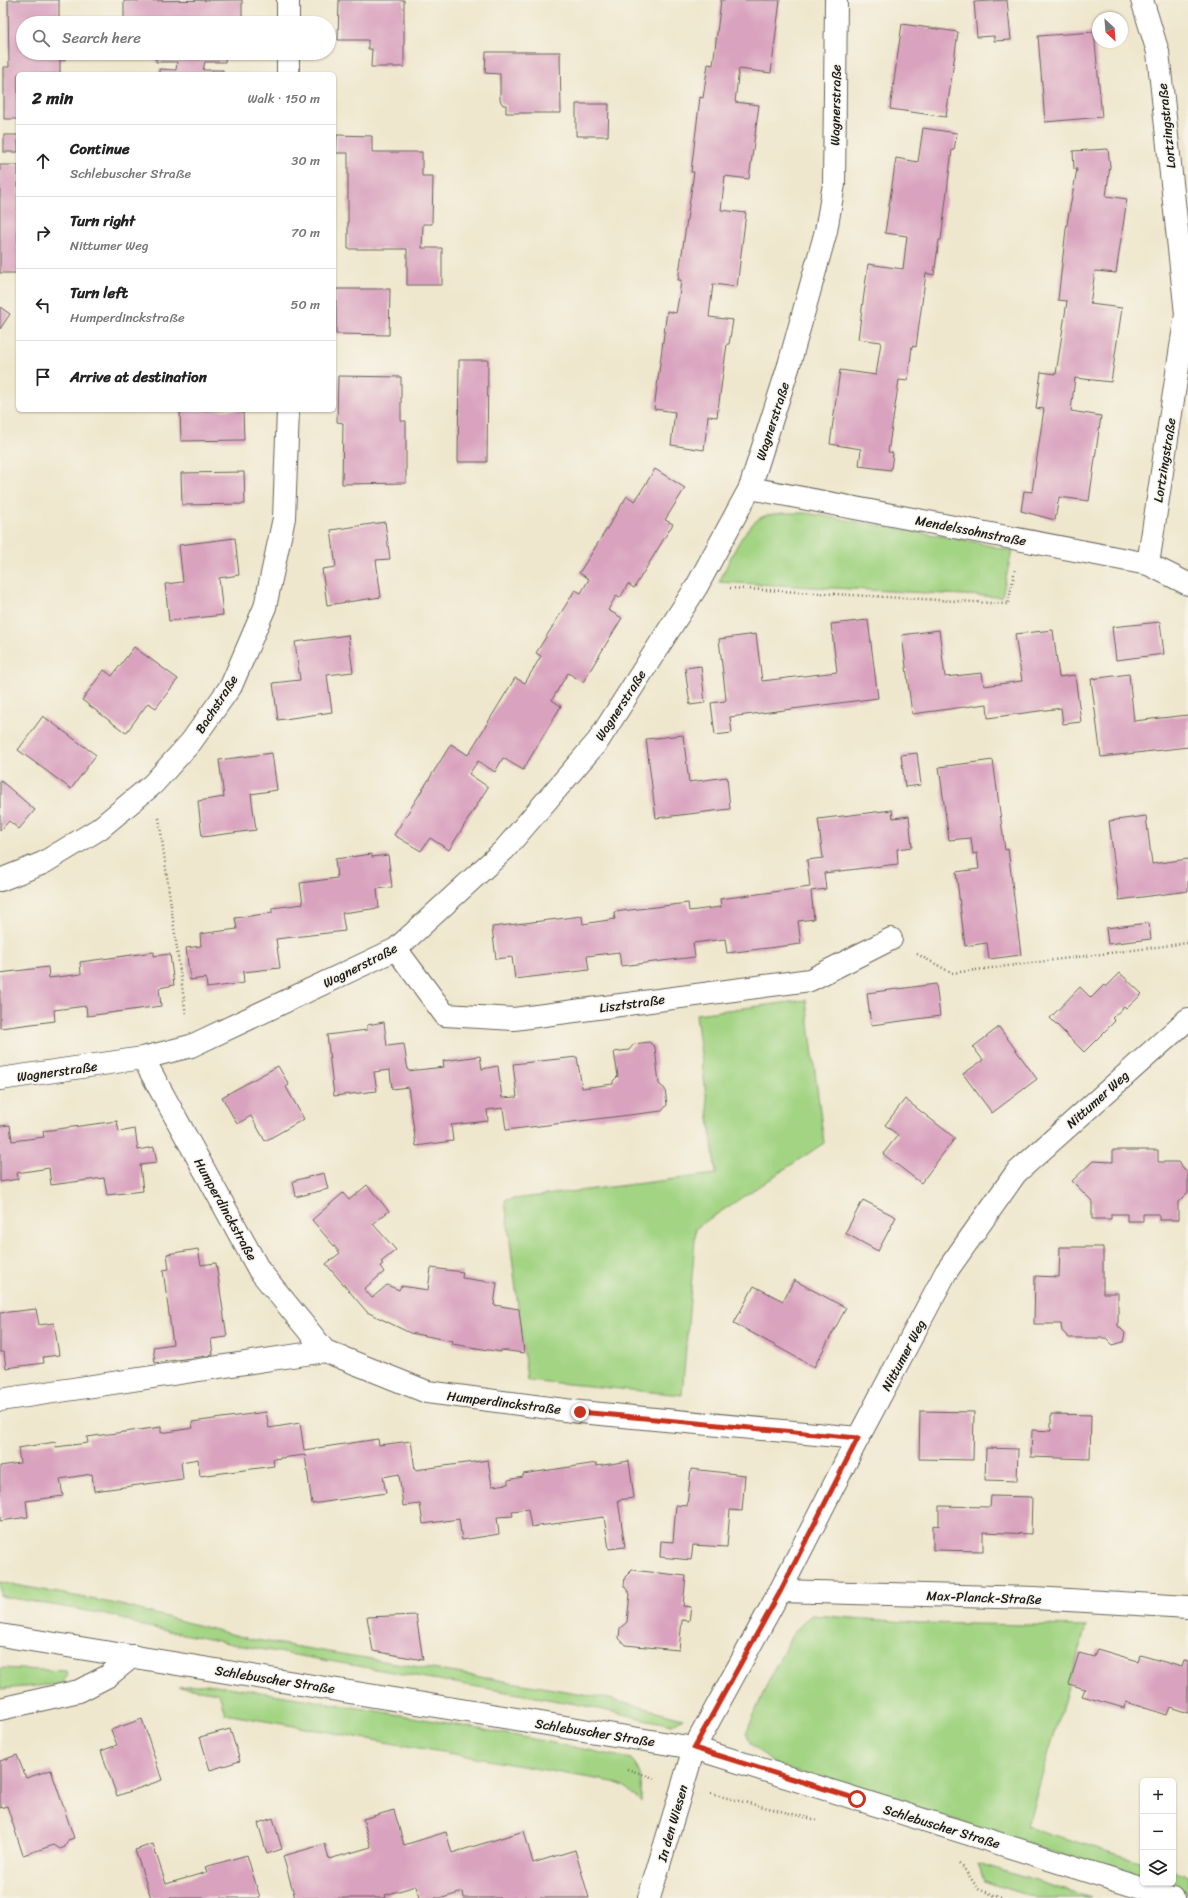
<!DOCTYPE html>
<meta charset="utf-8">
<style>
:root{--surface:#fff;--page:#f2f2f2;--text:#222;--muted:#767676;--line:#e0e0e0}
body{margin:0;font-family:Sriracha,sans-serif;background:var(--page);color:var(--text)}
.controls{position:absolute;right:12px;bottom:12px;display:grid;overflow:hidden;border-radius:6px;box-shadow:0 1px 3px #0004}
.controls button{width:36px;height:36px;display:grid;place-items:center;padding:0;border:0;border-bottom:1px solid var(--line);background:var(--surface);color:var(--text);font:20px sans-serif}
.compass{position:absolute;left:1092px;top:12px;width:36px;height:36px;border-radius:50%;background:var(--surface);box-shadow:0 1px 3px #0004;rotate:154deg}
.stop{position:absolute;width:12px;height:12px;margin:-9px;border:3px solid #c8321e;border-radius:50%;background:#fff}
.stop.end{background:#c8321e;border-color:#fff;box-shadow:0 1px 4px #0008}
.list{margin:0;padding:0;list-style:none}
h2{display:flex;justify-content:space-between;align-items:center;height:52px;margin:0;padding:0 16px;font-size:17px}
h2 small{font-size:13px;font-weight:400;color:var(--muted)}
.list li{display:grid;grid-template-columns:26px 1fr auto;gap:12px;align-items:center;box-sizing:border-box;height:72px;padding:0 16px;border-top:1px solid var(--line)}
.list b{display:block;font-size:15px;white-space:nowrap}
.list p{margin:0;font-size:13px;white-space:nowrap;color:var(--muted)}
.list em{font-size:13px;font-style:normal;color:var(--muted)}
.icon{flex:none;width:22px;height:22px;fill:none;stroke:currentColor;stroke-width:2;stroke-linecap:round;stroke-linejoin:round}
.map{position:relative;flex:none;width:1188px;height:1898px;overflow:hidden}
.search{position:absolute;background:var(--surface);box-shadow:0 1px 3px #0004;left:16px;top:16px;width:320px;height:44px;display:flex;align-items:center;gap:10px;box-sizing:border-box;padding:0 14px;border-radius:22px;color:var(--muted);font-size:15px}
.panel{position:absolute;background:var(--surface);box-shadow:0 1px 3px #0004;left:16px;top:72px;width:320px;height:340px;border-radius:6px}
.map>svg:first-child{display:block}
.green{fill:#a3d483;stroke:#607850}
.building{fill:#d9a2be}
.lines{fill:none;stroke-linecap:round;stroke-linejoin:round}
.minor-casing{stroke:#66635a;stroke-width:24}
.secondary-casing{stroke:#66635a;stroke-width:24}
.path{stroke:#66635a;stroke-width:2.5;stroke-dasharray:1 3;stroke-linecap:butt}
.minor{stroke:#fff;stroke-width:22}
.secondary{stroke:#fff;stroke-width:22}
.route{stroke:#c8321e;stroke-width:5}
.labels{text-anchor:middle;stroke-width:3;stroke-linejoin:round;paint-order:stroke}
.street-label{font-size:13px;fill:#1c1c1c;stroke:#f7f3e8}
</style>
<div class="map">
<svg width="1188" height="1898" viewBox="0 0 1188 1898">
<rect width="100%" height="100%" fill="#f7f3e8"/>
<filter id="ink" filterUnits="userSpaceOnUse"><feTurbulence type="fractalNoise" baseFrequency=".025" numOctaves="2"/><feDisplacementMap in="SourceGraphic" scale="8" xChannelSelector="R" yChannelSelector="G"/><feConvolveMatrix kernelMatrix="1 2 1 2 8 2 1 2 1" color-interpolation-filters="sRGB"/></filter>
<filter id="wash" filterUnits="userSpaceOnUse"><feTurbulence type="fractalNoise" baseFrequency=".012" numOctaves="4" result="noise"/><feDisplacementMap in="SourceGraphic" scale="16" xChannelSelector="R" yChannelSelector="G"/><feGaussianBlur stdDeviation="0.9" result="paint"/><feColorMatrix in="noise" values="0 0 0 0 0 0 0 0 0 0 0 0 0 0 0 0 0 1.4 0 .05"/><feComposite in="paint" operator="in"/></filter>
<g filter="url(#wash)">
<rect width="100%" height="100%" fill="#efe7cd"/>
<g class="green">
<path d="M783,513H806L970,541L1012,551L1002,597L719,582C729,563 742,527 762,517C768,514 776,514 783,513Z"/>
<path d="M806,1000L824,1143L696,1228L682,1395L527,1380L505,1200L716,1174L696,1014Z"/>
<path d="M0,1582L117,1604L250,1639L602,1697L683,1718L672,1725L576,1704L248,1647L143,1626L116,1616L0,1596Z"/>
<path d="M811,1615L920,1623L1086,1626L1027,1827L1143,1862V1880L774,1764L754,1747L746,1734L767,1684L793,1633Z"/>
<path d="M0,1668L66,1671L67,1676L62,1684L0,1689Z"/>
<path d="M209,1684C351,1706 491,1729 631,1759C644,1772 641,1785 641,1802L624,1786L613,1782L225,1714L219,1693L178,1687Z"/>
<path d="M977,1863L1091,1898H1037L983,1881Z"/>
<path d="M1173,1871L1188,1876V1894L1153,1883H1173Z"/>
</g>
<g id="blocks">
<g class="building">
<path d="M8,0H59V23H23V53H65V60H60V74H18V119H4V67H9Z"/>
<path d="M242,0V23H124V1Z"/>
<path d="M339,0H404V67H371L372,49H368V40H338Z"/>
<path d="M721,0H780L771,73L739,69L735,102L759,105L749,179L725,176L721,210L746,213L737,287L713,284L709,317L733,320L729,344H727L717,417L708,416L704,450L671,445L675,412L654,409L667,311L676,313L679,297L681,280H678L694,172H691L700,97L703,98L708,64L713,65Z"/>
<path d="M1007,0L1011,40L994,41V36L977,37L974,2Z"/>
<path d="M902,24L958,32L946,117L890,109Z"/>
<path d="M1094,32L1102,117L1045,122L1038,36Z"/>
<path d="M486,52H560L561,113H506V105H503L500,100V74L485,73Z"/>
<path d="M156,53H226L225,62H205L203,70H223V74H159V69L176,70L177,62H156Z"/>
<path d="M576,104H609L608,136H576Z"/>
<path d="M923,128L957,133L954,150H952L941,240H939L934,275L926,273L916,347L912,346L908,381L899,380L888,452L893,453L891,470L859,466L861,449L830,444L840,370L876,375L881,342L858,339L868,264L903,269L907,236L885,233L896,158L918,162Z"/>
<rect x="4" y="135" width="14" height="17"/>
<path d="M337,135L372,136V152H422V176H433L432,224H423L422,248H442V285H407V249H348V153H336Z"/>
<path d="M1108,149L1110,166L1106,196L1127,199L1116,273L1095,271L1090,304L1122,308L1111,382L1075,378L1071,411L1101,416L1089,501L1059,497L1055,520L1021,511L1024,491L1032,492L1038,450L1044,409L1036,408L1041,372L1056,374L1067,301L1058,300L1066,229L1077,169H1074L1073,151Z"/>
<rect x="0" y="165" width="18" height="108"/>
<path d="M336,289H390L389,335L336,334Z"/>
<path d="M0,307L10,314L0,329Z"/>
<path d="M459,360H488L487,462H458Z"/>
<path d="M338,376L401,377V421H406V483L342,484L343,423L337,422Z"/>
<path d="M180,410H243L244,440L181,441Z"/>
<path d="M655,469L685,488L665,520L673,524L634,588L628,584L620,598L616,596L608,610L622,618L583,682L568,673L560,686L552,700L561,706L523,770L503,758L495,772L478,761L469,774L488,787L449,850L430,838L421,851L394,835L451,744L468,755L515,678L525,683L541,656L536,653L556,621L575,590L581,593L589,579L579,573L588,559L627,496L635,501Z"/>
<path d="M244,472L245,504L182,505L181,473Z"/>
<path d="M385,522L390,559L376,560L381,597L327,605L322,569L336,567L331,530Z"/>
<path d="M235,538L239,575L219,578L223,615L169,621L165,584L183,582L179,545Z"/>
<path d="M868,620L878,698L730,717L732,733L715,735L711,703L725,701L726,699L719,639L756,634L762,681L837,672L831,624Z"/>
<path d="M1160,622L1164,654L1116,660L1112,627Z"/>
<path d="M939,630L945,677L982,673L984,686L1022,681L1015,634L1053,630L1059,677L1075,675L1081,722L1063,724L1061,708L988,718L987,704L912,714L902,635Z"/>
<path d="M348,635L353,672L327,675L332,712L278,720L273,683L300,680L295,642Z"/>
<path d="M134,647L178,679L156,708L148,703L126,733L82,700L104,670L112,676Z"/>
<path d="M701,666L705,703L690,705L685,668Z"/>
<path d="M1129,674L1134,721L1188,715V747L1101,757L1091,679Z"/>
<path d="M43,716L96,755L71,789L18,750Z"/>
<path d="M683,735L689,782L727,777L730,809L656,818L646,739Z"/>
<path d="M272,753L277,790L251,794L256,830L202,837L198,801L224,797L219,760Z"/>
<path d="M917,753L921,785L905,787L901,755Z"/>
<path d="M993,760L1005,850L1008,849L1021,955L989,959L987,943L965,946L956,872L979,869L977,853L973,854L971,838L949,840L939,767Z"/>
<path d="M0,780L35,810L19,829L9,821L0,831Z"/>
<path d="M892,810L893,818L909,816L912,847L897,849L898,864L824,873L826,889L811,891L814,919L798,921L801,944L727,953L725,939L693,943L695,957L621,966L619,952L587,956L589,970L515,979L512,957L496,959L492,927L582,916L583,924L615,919L614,912L688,903L689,911L721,907L720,899L810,887L807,860L823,858L818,819Z"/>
<path d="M1146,816L1152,864L1188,859V891L1119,900L1109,821Z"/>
<path d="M372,854V857L388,855L392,887L377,889L379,908L342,913L345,931L276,939L280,968L243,972L244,983L207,988L206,978L190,980L186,948L201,946L200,934L237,929L235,918L272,913V908L303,904L300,883L337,878L335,859Z"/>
<path d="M1149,923L1151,939L1108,944L1106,928Z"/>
<path d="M154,952V956L170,954L174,985L159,988L161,1006L87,1016L86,1006L54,1010L55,1021L0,1028V973L48,967L49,978L66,976L81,974L80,962Z"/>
<path d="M1120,973L1142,994L1126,1009L1124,1007L1112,1018L1115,1021L1084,1052L1050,1018L1080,987L1091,998L1104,985L1106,987Z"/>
<path d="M936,984L940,1016L871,1025L867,993Z"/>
<path d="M384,1022L387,1046L404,1044L408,1071L444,1067L443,1061L480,1056L482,1069L498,1066L502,1098L517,1097L513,1064L577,1057L582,1088L613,1084V1081L618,1076L614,1052L629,1050L634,1044L649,1042L655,1047L659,1084L665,1089L667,1105L662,1111L506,1130L503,1108L487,1110L488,1121L451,1125L453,1141L416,1146L408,1087L392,1089L390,1070L374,1072L377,1091L334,1096L327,1035L367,1030V1025Z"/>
<path d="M999,1027L1037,1079L992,1113L963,1074L983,1060L973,1047Z"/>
<path d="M278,1066L289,1085L286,1087L304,1119L265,1141L251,1116L237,1124L222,1097Z"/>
<path d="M905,1099L955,1138L921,1183L883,1154L898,1135L885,1125Z"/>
<path d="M117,1121L119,1132L135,1129L138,1150L154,1147L157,1163L140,1165L143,1191L107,1195L104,1178L51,1185L49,1168L17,1173L18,1179L0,1182V1126L10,1125L12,1141L44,1137L43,1131Z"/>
<path d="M1113,1150H1158V1162H1178L1188,1173V1192L1178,1202V1220H1159V1214H1143V1221H1127V1214H1111V1219H1092V1201L1072,1181L1093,1161L1113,1162Z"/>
<path d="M324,1173L328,1189L296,1197L293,1181Z"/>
<path d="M367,1185L389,1211L373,1224L396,1250L381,1262L383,1264L380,1266L384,1272L364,1289L372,1298L387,1285L399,1290L401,1286L428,1290L431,1268L463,1272L462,1278L497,1283L494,1305L519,1309L524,1353L501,1350V1352L452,1344L453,1341L410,1333L367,1312L326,1264L340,1253L312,1220L343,1193L349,1200Z"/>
<path d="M863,1200L896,1217L878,1251L845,1233Z"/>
<path d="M1060,1247H1103V1293H1118V1326L1125,1333L1123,1342L1113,1345L1106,1338H1069L1062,1331L1061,1324H1034L1035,1276L1059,1277Z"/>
<path d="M198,1249L201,1265L216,1263L227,1337L211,1339L213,1355L155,1363L153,1347L173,1344L163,1270L169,1269L167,1254Z"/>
<path d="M794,1280L846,1308L814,1367L734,1323L754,1286L783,1301Z"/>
<path d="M36,1309L39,1325L54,1323L59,1355L43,1357L44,1363L6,1368L4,1352H0V1313Z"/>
<path d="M920,1411L974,1412L973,1460L919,1459Z"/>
<path d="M266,1412L269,1428L300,1423L304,1450L378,1439L379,1445L411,1441L415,1470L488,1460L492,1486L508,1484V1480L523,1477V1474L597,1463V1466L629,1461L634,1498L618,1500L625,1547L609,1549L604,1517L531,1527L528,1509L512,1511L513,1516L497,1517L499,1534L462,1540L459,1519L423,1524L420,1504L403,1506L399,1474L383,1477L386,1493L312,1504L305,1455L273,1459L274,1466L200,1476L198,1459L181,1462L183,1479L94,1491L92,1474L60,1479L63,1496L26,1501L28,1517L0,1521V1466L20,1463L18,1448L55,1442L56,1447L88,1443L87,1437L161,1427V1433L193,1428L192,1422Z"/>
<path d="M1051,1414L1091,1415L1090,1459L1031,1457L1032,1430L1051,1431Z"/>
<path d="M986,1448L1018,1449L1017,1481L985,1480Z"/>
<path d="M691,1469L745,1475L742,1511L730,1510L727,1547L693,1545L691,1560L660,1557L661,1541L673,1542L676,1505L687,1506Z"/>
<path d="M991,1496L1032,1497L1031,1534L983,1532V1551L933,1550V1525L939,1526V1506L990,1507Z"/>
<path d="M632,1570L686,1576L683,1606L691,1607L689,1621L682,1620L679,1650L625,1645L619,1638L620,1628L627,1622L630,1594L624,1586L625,1577Z"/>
<path d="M416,1615L423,1660L373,1651L367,1617Z"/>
<path d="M1097,1649L1138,1661L1140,1655L1182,1667L1184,1661L1188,1662V1713L1170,1707L1167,1715L1126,1702L1124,1708L1082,1696L1085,1689L1069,1684L1079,1653L1094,1657Z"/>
<path d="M142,1719L162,1780L117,1796L101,1751L117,1745L111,1730Z"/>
<path d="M230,1729L240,1761L210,1770L200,1737Z"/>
<path d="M17,1755L26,1778L51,1770L74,1838L68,1840L65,1847L60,1849L54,1845L23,1855L7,1806L0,1808V1761Z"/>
<path d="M394,1810L404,1845L446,1832L452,1853L524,1831L533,1863L575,1850L589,1898H526V1896L519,1898H464L463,1892L442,1898H419L416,1886L385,1895L386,1898H295L283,1856L325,1844L329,1859L371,1847L363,1819Z"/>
<path d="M273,1818L282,1849L267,1854L258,1823Z"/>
<path d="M153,1844L166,1884L207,1872L205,1867L247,1855L260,1898H151L135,1850Z"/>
</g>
</g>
</g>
<g filter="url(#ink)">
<use href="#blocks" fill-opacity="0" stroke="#66635a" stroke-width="1"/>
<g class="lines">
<g class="minor-casing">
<g id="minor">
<path d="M1142,0L1158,52L1186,314L1148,564"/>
<path d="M288,23V0"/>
<path d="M288,74V53"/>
<path d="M750,488L1148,564L1188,584"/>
<path d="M0,880L43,863L99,829L153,784L191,742L231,686L265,607L284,518L288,410"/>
<path d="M396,949L445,1015L514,1019L810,980L891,939"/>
<path d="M143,1058L259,1270L325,1351L427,1392L580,1412L858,1438"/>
<path d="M0,1079L143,1058L191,1046L396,949L504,850L598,741L697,586L750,488L789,365L826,231L834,184L836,0"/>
<path d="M0,1400L325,1351"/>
<path d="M780,1591L1034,1598L1188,1607"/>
<path d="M0,1709L79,1691L108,1676L133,1656"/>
<path d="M649,1898L694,1748L780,1591L858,1438L946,1272L1016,1173L1188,1019"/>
</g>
</g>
<g class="secondary-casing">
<path id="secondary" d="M0,1635L694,1748L1173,1898"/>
</g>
<g class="path">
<path d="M730,588L1008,604L1015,569"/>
<path d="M159,818L186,1015"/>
<path d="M917,954L952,973L1188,943"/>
<path d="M627,1769L654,1778"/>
<path d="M711,1794L817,1820"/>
<path d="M959,1864L966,1871L978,1889L1002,1898"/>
</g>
<use href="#minor" class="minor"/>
<use href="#secondary" class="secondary"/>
</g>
</g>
<g class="lines" filter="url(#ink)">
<path class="route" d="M580,1412L858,1438L780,1592L694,1748L857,1799"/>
</g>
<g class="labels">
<g class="street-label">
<text transform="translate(835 105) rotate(-89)" y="5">Wagnerstraße</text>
<text transform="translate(1166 126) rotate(-96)" y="5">Lortzingstraße</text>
<text transform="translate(772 421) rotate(-72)" y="5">Wagnerstraße</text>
<text transform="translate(1164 460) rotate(-81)" y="5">Lortzingstraße</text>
<text transform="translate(971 530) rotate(11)" y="5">Mendelssohnstraße</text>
<text transform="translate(216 704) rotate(-57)" y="5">Bachstraße</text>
<text transform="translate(620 705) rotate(-57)" y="5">Wagnerstraße</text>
<text transform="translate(360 965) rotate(-27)" y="5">Wagnerstraße</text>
<text transform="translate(632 1003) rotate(-8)" y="5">Lisztstraße</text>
<text transform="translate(57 1071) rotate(-8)" y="5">Wagnerstraße</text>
<text transform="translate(1097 1099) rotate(-42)" y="5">Nittumer Weg</text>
<text transform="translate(226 1209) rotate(61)" y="5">Humperdinckstraße</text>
<text transform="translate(903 1355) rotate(-62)" y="5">Nittumer Weg</text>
<text transform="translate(504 1402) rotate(7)" y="5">Humperdinckstraße</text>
<text transform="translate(984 1597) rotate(2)" y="5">Max-Planck-Straße</text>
<text transform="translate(275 1679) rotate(9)" y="5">Schlebuscher Straße</text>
<text transform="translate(595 1732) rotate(9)" y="5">Schlebuscher Straße</text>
<text transform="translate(672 1823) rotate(-74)" y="5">In den Wiesen</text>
<text transform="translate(942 1826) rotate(17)" y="5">Schlebuscher Straße</text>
</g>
</g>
</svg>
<div class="controls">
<button>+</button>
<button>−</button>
<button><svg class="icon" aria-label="layers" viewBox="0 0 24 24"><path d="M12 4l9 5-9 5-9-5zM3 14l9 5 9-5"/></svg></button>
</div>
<svg class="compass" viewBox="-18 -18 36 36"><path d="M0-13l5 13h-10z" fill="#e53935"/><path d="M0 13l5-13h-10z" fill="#767676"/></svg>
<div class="stop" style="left:857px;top:1799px"></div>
<div class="stop end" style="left:580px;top:1412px"></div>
<div class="search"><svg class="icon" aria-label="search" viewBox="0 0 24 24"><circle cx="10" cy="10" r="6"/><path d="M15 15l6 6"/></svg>Search here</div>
<section class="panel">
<h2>2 min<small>Walk · 150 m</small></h2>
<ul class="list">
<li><svg class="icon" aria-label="ahead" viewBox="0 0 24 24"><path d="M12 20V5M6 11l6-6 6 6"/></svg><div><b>Continue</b><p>Schlebuscher Straße</p></div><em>30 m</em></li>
<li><svg class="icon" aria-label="right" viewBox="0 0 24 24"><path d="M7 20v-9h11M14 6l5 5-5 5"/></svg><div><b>Turn right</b><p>Nittumer Weg</p></div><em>70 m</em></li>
<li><svg class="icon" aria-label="left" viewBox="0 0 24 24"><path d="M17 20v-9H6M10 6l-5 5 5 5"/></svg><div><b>Turn left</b><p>Humperdinckstraße</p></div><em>50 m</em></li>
<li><svg class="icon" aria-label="arrive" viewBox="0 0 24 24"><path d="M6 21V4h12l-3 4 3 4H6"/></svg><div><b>Arrive at destination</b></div></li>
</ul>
</section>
</div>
